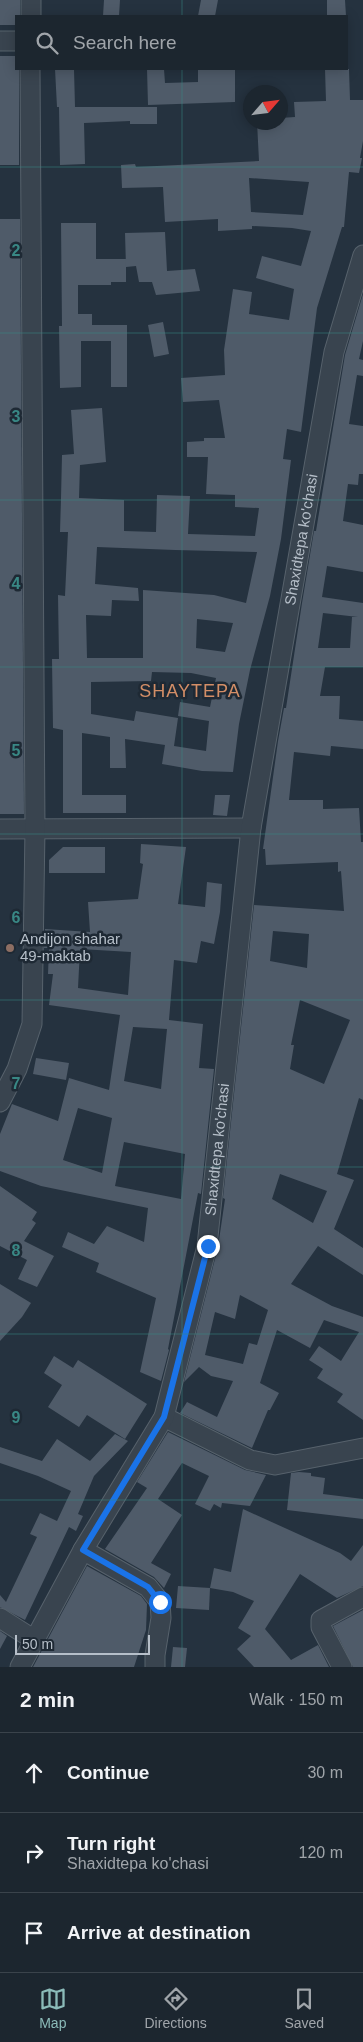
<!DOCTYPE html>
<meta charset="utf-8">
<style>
:root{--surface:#1c262f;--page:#29323b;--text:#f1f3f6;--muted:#a0a5aa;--line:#3a434b;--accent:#8bbbb9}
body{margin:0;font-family:Arial,sans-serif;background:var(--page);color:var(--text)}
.compass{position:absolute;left:243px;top:85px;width:45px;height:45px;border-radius:50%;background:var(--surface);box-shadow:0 2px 12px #0003;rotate:62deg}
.scale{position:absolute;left:15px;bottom:12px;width:135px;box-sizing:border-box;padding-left:5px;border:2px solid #b6bfc9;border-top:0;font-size:14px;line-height:18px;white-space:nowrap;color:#b6bfc9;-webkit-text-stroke:4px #1e2934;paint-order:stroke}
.stop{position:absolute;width:15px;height:15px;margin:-11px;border:4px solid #1a73e8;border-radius:50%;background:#fff}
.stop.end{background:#1a73e8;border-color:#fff;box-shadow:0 1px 5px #0008}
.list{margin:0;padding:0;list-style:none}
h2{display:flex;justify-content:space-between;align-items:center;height:65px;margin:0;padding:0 20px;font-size:21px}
h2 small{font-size:16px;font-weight:400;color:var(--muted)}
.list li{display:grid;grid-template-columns:32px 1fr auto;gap:15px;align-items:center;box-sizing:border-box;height:80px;padding:0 20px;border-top:1px solid var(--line)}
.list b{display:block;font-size:19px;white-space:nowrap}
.list p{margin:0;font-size:16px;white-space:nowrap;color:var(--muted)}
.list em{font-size:16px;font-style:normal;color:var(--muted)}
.icon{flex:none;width:28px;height:28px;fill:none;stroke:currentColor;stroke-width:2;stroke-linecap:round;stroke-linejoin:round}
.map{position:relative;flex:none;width:363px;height:1667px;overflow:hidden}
.search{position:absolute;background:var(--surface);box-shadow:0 2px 12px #0003;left:15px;right:15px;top:15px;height:55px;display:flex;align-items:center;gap:12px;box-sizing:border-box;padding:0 18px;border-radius:0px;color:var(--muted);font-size:19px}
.sheet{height:305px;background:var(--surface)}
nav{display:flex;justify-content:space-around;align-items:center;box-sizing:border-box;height:70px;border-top:1px solid var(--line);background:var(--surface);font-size:14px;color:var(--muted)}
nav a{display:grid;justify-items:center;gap:2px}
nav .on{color:var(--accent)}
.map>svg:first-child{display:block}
.building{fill:#4f5b69;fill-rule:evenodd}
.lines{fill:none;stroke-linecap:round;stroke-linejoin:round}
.minor-casing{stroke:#57626c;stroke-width:21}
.minor{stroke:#39444f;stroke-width:19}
.route{stroke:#1a73e8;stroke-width:6}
.grid{fill:none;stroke:#398885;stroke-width:1;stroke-opacity:0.55}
.education-dot{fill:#8d6e63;stroke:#1e2934;stroke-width:2}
.labels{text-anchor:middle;stroke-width:5;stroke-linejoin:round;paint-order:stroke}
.street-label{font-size:15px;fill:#b6bfc9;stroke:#1e2934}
.poi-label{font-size:15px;fill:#b6bfc9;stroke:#1e2934;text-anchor:start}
.quarter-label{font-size:18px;letter-spacing:1px;fill:#d38e67;stroke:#1e2934}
.grid-label{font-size:16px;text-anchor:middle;font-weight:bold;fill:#398885;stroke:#1e2934;stroke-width:5;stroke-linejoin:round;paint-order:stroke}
</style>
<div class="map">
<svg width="363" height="1667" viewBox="0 0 363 1667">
<rect width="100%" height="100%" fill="#25323f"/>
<g class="building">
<path d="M0,0H20V16H16V25H0Z"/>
<path d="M104,0H120L119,16H103Z"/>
<path d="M201,0H218L215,16H198Z"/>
<path d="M327,0H345L346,16H327Z"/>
<path d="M0,56H16V69H19V165H0Z"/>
<path d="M55,69H74L75,107H157V124H130V121L84,123L85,164L60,165L59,107H57Z"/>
<path d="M147,69H164L165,83L198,82V69H235V102L148,105Z"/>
<path d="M325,69H349L350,100H363V141L360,158H362L359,173L349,172L344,227H342L317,308L301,432L287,429L283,459L291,460L281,539L270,596L250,670L239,724L233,772L202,771L162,764L165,745L125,739L126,768H110V737L82,733V795H126V813H63V730L53,728L52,659H59L58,595L65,596L68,532H60L61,498L62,455L74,454L71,410L102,408L106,462L80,465L79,498L124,500V531L156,532L157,495L190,496L188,534L255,536L259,508L235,507V495L206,494L208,457H187V442L204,441V438H225L219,400L183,402L181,378L225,375L224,350L233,289L252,292L249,314L289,320L294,289L256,278L262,256L301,266L311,231L292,228L252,226V229L218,231V219L165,222L163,187L122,188L121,165L135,164L136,167L259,161L257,122H280V118L295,117L294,102L326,101ZM249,178L309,182L303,215L251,212ZM97,547L175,550L257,552L246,603L214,595L143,590V658H87L86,615L111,616L112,600L139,601L138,588L95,584ZM197,619L233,623L225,652L196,648ZM152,672L191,673L216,678L210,707L180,702L178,716L209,721L206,751L174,746L178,718L136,711L134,721L91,714V682L151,681Z"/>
<path d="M0,219H20L24,814H0Z"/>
<path d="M61,223H96V259H126V282H111V285H78V314H92V325H127V387H111V341H81V387L60,388L59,326H62Z"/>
<path d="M165,232L167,271L195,269L200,291L156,295L152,282H139L136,266L126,267L125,233Z"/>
<path d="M363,294V341L359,359L363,360V376L357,375L349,424L363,426V474H359L358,485L348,484L343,521L363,525V572L327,566L322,597L363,603V667H325L320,696H340L339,719L363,721V749L331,746L330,756L294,752L289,800H323V809L359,808L361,842H363V1100L359,1098L337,1174L354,1180L334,1229L363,1248V1275L318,1246L291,1284L332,1306L363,1317V1420L337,1402L343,1394L317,1378L323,1369L309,1360L319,1346L341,1361L359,1332L324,1320L310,1348L277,1330L260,1383L279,1393L270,1410H268L252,1448L180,1413L187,1402L217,1417L233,1381L211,1376L199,1367L184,1382L218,1247L225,1199L223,1198L254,905L344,911L341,871L338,872V862L266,865L265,849H263L278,741L284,708H286L302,603L314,531H316L345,355ZM323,613L358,617H352L350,648H318ZM273,931L309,934L307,968L270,961ZM300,1000L350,1020L324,1084L290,1069L294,1045H291ZM280,1174L327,1191L313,1223L272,1199ZM240,1295L268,1310L257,1345L249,1343L243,1364L205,1355L215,1312L235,1319Z"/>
<path d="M163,322L169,354L154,357L148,325Z"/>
<path d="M215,795H230L227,816L213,815Z"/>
<path d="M141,844L186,847L178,904L205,907L207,882L222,884L220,912L214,944L201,941L197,963L174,960L169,1020L203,1024L199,1068L214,1069L201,1194L198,1193L168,1349L169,1350L161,1381L140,1372L156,1298L96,1272L99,1263L62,1247L68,1232L94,1244L107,1226L144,1242L148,1208L41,1186L0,1171V1134L12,1104L58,1121L69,1078L109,1090L120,1015L49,1005L53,974H48L49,948H44L45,929L90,932L88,902L138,899L143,864L140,863ZM80,949L131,952L128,995L78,988ZM133,1027L167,1029L161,1089L124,1081ZM78,1108L112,1118L102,1173L63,1160ZM124,1142L185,1154L181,1199L115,1186Z"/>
<path d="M63,847H105V873H49V860Z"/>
<path d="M36,1058L69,1063L66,1080L33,1074Z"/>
<path d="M0,1186L37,1212L32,1220L36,1223L24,1241L54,1256L37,1287L18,1279L27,1260L0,1246Z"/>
<path d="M0,1284L31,1303L22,1317L0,1341Z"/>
<path d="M54,1356L73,1368L78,1360L147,1404L125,1439L87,1415L79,1427L48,1407L62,1385L44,1373Z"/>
<path d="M168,1432L245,1470L266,1475L250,1506L222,1503L221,1508L214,1504L210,1511L195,1504L209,1476L182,1463L158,1499L182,1515L151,1563L171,1574L164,1588L154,1577L105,1549L147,1488L137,1482Z"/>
<path d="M115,1434L128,1441L94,1476L78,1514L83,1516L76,1531L69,1527L25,1620L0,1607V1595L6,1602L37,1537L30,1534L40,1513L57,1521L71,1491L38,1476L0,1463V1447L42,1461L57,1439L90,1461Z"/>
<path d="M299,1472L311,1473V1476L325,1478L323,1494L363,1499V1519L287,1510L291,1473Z"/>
<path d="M243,1509L340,1553L351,1561L363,1545V1586L337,1598L300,1574L265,1629L291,1660L318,1645L329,1667H254L237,1649L251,1636L238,1628L254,1601L233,1592L210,1588L214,1568L231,1572Z"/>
<path d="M87,1566L141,1596L147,1604L146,1630L134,1667H33Z"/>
<path d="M178,1586L210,1588L209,1610L176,1608Z"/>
<path d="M363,1610V1667H353L333,1626Z"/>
<path d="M0,1631L7,1636L0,1649Z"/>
<path d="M173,1647L187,1648L185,1667H171Z"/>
</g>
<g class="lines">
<g class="minor-casing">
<g id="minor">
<path d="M31,16V0"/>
<path d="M0,41H16"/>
<path d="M0,829L251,828"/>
<path d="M0,1102L17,1069L32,1024L35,829L30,69"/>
<path d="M164,1417L250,1460L275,1465L363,1448"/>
<path d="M83,1550L148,1587L160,1602L161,1618L155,1655V1667"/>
<path d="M0,1618L33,1639"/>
<path id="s1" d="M20,1667L83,1550L164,1417L207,1246L251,828L334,352L363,255"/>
<path d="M342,1667L321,1627V1620L363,1597"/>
</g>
</g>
<use href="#minor" class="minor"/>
</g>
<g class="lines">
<path class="route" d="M160,1602L148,1587L83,1550L164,1417L208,1246"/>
</g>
<path class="grid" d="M182,0V16M182,69V1667M0,167H363M0,333H363M0,500H363M0,667H363M0,834H363M0,1000H363M0,1167H363M0,1334H363M0,1500H363"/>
<circle class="education-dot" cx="10" cy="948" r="5"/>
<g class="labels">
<g class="street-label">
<text dy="5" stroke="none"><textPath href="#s1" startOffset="1178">Shaxidtepa ko'chasi</textPath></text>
<text dy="5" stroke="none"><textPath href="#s1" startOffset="562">Shaxidtepa ko'chasi</textPath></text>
</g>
<g class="poi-label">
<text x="20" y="944">Andijon shahar<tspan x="20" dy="17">49-maktab</tspan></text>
</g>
<g class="quarter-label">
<text x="190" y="697">SHAYTEPA</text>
</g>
</g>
<g class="grid-label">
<text x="16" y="256">2</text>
<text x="16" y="422">3</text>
<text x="16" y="589">4</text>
<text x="16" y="756">5</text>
<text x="16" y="923">6</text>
<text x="16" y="1089">7</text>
<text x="16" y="1256">8</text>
<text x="16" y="1423">9</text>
</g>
</svg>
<svg class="compass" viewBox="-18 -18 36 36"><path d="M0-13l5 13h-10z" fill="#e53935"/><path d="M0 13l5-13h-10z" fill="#a0a5aa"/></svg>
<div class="scale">50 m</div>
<div class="stop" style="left:160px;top:1602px"></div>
<div class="stop end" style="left:208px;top:1246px"></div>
<div class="search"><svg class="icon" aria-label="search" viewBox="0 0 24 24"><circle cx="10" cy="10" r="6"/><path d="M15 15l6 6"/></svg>Search here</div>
</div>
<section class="sheet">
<h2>2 min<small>Walk · 150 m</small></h2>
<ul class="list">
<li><svg class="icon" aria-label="ahead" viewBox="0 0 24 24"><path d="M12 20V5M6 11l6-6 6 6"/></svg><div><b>Continue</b></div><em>30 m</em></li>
<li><svg class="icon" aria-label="right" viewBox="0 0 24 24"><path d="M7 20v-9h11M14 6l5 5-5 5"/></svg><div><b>Turn right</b><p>Shaxidtepa ko'chasi</p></div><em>120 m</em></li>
<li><svg class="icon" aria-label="arrive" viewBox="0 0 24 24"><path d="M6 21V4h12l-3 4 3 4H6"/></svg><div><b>Arrive at destination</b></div></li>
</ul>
</section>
<nav>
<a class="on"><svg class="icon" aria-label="map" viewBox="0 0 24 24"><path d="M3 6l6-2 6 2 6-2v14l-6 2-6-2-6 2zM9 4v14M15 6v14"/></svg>Map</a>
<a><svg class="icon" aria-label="directions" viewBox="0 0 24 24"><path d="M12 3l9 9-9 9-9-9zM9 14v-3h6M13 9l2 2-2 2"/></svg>Directions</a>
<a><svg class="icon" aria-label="saved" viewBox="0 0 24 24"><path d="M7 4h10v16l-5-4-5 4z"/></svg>Saved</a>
</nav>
